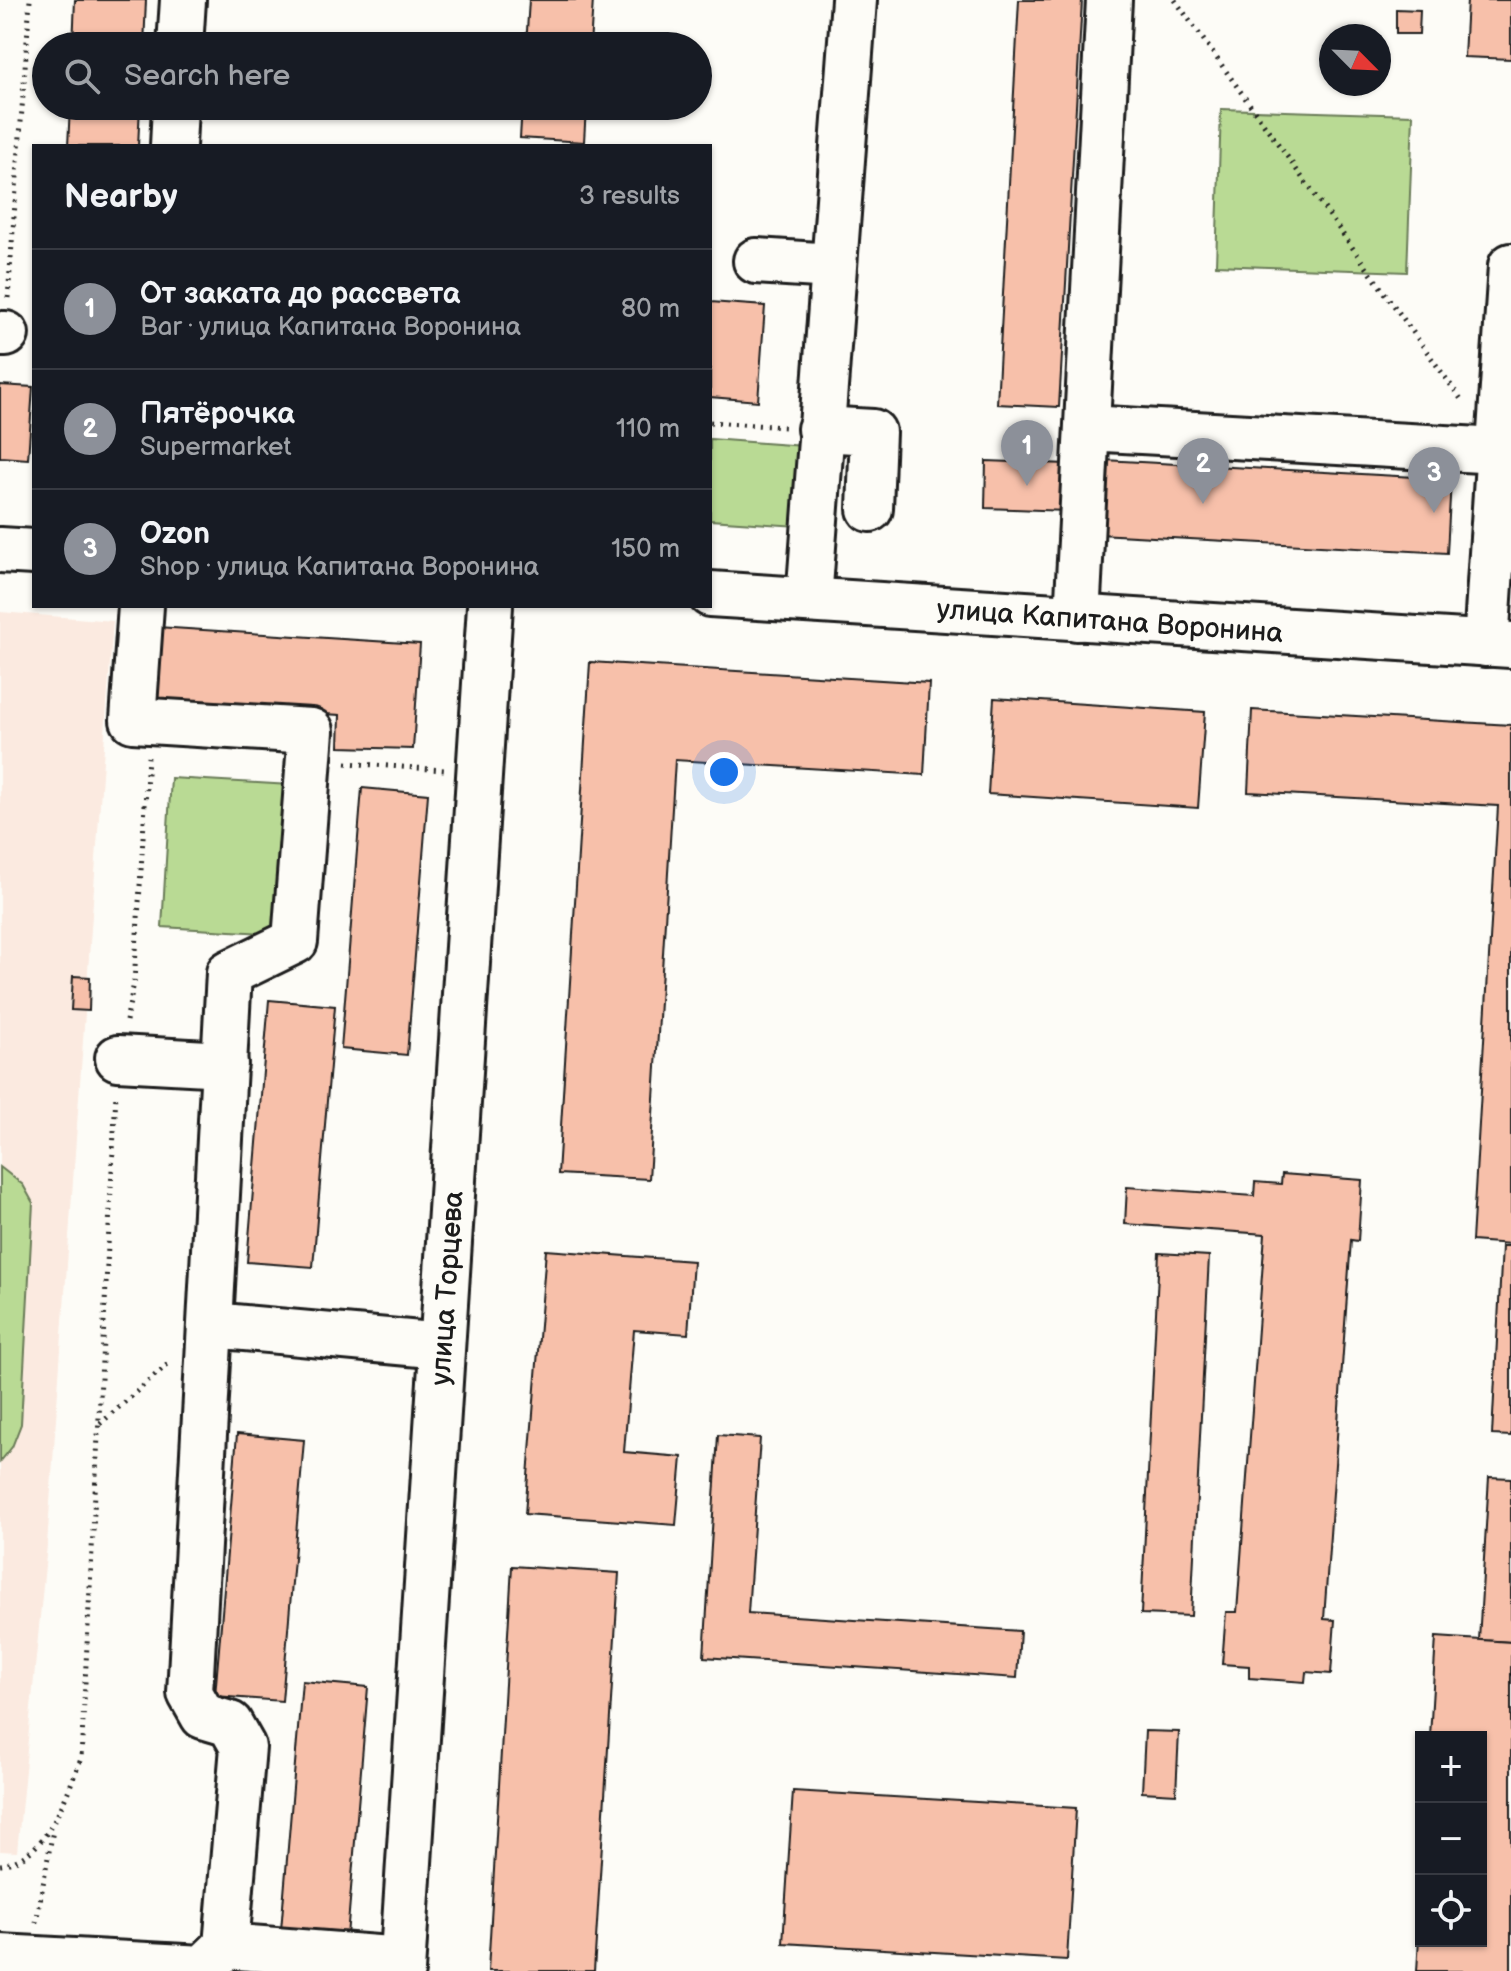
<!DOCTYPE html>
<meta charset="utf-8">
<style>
:root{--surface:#171b24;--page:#20242c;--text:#f1f3f6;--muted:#9ea1a6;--line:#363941;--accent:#8c9099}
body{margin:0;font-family:"Balsamiq Sans",sans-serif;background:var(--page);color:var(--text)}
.controls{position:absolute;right:24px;bottom:24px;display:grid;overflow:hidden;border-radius:0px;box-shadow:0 2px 6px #0004}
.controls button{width:72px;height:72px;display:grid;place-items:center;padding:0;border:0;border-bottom:2px solid var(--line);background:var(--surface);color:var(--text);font:40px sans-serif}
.compass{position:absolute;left:1319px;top:24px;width:72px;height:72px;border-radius:50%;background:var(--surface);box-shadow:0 2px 6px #0004;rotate:114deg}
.you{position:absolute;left:724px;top:772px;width:28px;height:28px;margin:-20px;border:6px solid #fff;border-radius:50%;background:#1a73e8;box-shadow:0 0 0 12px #1a73e833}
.badge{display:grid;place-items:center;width:52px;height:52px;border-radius:50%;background:var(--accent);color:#fff;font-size:26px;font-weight:700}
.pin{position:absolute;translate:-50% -66px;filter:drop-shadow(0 2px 4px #0008)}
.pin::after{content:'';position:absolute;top:42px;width:28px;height:24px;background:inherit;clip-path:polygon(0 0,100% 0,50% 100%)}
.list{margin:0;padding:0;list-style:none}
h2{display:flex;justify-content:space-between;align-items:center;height:104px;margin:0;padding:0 32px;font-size:34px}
h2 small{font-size:26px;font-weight:400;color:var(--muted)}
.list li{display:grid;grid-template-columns:52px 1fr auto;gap:24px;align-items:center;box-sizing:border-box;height:120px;padding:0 32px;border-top:2px solid var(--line)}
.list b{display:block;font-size:30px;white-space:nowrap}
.list p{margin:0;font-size:26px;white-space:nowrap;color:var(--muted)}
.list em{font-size:26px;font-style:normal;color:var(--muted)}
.icon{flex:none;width:44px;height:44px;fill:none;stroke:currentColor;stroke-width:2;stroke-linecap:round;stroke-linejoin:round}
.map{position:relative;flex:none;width:1511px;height:1971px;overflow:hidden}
.search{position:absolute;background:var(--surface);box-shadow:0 2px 6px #0004;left:32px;top:32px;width:680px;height:88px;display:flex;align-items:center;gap:20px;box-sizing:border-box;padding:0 28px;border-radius:44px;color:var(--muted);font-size:30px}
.panel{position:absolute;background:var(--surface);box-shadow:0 2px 6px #0004;left:32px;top:144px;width:680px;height:464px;border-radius:0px}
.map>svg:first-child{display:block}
.built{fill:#fbeae0}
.green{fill:#b9da94;stroke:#6a7b58;stroke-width:2}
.building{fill:#f7c0aa;stroke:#1c1c1c;stroke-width:2}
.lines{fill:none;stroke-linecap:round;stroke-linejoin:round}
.minor-casing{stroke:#1c1c1c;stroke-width:50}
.path{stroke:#1c1c1c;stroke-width:5;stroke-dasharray:2 6;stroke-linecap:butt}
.minor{stroke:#fdfcf7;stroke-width:44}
.labels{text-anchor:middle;stroke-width:8;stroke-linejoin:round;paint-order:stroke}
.street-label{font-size:28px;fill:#1c1c1c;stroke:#fdfcf7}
</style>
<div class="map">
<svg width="1511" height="1971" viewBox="0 0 1511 1971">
<rect width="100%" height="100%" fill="#fdfcf7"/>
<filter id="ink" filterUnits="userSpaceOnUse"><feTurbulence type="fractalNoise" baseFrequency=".0125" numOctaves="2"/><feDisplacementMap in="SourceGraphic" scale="16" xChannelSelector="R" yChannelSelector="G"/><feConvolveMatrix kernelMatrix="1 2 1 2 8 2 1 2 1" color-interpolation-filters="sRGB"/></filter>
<g filter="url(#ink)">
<path class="built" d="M0,612L113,621L47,1545L17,1852L0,1851Z"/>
<g class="green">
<path d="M1221,109L1413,115L1407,272L1216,265Z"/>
<path d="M710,439L804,446L798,526L710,520Z"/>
<path d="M171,778L290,785L281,934L162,927Z"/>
<path d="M0,1167L23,1185L33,1203L21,1424L12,1447L0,1462Z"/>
</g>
<g class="building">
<path d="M75,0H146L144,46H73Z"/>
<path d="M529,0H593L590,46H526Z"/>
<path d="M1019,0H1082L1059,407L997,404Z"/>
<path d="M1467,0H1511V59L1464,57Z"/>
<path d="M1396,9L1420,10L1419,34H1396Z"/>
<path d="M70,106H140L138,146H68Z"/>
<path d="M522,106H586L584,142L520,138Z"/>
<path d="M710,302L765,306L758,401L710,397Z"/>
<path d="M0,385L33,387L28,459L0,457Z"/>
<path d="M1104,460L1451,479L1447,553L1099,534Z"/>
<path d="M986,461L1068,464L1067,511L985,508Z"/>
<path d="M157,627L420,644L413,749L339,747L340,715L152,703Z"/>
<path d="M590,662L929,683L924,775L675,760L649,1179L558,1174Z"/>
<path d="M994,698L1205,712L1198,808L988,794Z"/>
<path d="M1252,710L1511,725V1244L1472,1241L1498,806L1248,792Z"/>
<path d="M362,788L428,794L407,1055L341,1049Z"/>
<path d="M73,976L90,977L89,1011L71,1010Z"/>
<path d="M269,1000L335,1006L313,1267L247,1262Z"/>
<path d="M1282,1174L1362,1180L1358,1241L1351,1240L1324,1619L1335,1620L1331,1674L1306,1672L1305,1682L1249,1678V1666L1222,1664L1226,1612H1237L1265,1234L1125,1224L1127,1187L1254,1196L1255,1182L1281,1184Z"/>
<path d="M1502,1246H1511V1436L1492,1435Z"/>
<path d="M546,1250L693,1261L688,1334L634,1330L624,1452L682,1457L676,1525L525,1514Z"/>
<path d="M1159,1253L1209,1256L1191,1616L1141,1614Z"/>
<path d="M237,1434L304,1440L282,1701L215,1696Z"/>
<path d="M718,1435L760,1438L748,1613L1020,1631L1017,1678L704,1657Z"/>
<path d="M1489,1477L1511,1478V1642L1479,1640Z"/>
<path d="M512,1566L619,1573L594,1971H488Z"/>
<path d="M1436,1637L1511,1642V1971H1417L1421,1906V1941H1481V1737H1430Z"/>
<path d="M302,1681L368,1687L346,1948L280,1942Z"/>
<path d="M1145,1731L1179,1732L1176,1794L1142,1792Z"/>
<path d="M793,1791L1076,1808L1067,1960L783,1943Z"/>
</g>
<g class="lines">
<g class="minor-casing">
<g id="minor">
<path d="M180,46L183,0"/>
<path d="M173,146L175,106"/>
<path d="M756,261L833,266"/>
<path d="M0,334H6"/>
<path d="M1087,428L1499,451"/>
<path d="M820,429L873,432L870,509"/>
<path d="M0,550L34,552"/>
<path d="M710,594L1511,645"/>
<path d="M809,600L854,0"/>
<path d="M141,606L133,720L311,731L295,941L229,973L190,1693L203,1716L230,1724L243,1747L226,1946L402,1960"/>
<path d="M1077,618L1109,0"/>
<path d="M1486,644L1511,266"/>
<path d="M118,1058L225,1064"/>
<path d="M212,1325L442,1346"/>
<path d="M0,1957L203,1968L226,1946"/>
<path d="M402,1971L490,606"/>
</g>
</g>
<g class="path">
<path d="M1175,0L1463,402"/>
<path d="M8,298L30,0"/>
<path d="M710,422L785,427"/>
<path d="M346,763L444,770"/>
<path d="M126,1021L134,983L148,757"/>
<path d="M100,1424L169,1363"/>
<path d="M0,1865C48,1859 65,1797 81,1759L116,1094"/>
<path d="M36,1923L53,1830"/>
</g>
<use href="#minor" class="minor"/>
</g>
</g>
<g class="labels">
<g class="street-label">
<text transform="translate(1110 620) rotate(4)" y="10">улица Капитана Воронина</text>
<text transform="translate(446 1288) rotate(-86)" y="10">улица Торцева</text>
</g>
</g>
</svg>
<div class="controls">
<button>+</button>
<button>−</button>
<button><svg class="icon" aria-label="locate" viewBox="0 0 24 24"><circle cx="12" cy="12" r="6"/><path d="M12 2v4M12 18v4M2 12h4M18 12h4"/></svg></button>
</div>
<svg class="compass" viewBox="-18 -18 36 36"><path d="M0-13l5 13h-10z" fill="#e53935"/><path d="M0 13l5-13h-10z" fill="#9ea1a6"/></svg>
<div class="you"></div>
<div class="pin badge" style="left:1027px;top:486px">1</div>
<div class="pin badge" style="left:1203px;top:504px">2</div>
<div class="pin badge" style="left:1434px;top:513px">3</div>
<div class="search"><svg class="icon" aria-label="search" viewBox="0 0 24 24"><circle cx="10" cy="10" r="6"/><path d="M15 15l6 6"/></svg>Search here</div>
<section class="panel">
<h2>Nearby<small>3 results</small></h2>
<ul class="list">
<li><span class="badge">1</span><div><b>От заката до рассвета</b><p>Bar · улица Капитана Воронина</p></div><em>80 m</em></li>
<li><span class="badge">2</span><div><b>Пятёрочка</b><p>Supermarket</p></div><em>110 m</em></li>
<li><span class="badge">3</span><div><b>Ozon</b><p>Shop · улица Капитана Воронина</p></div><em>150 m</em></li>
</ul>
</section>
</div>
